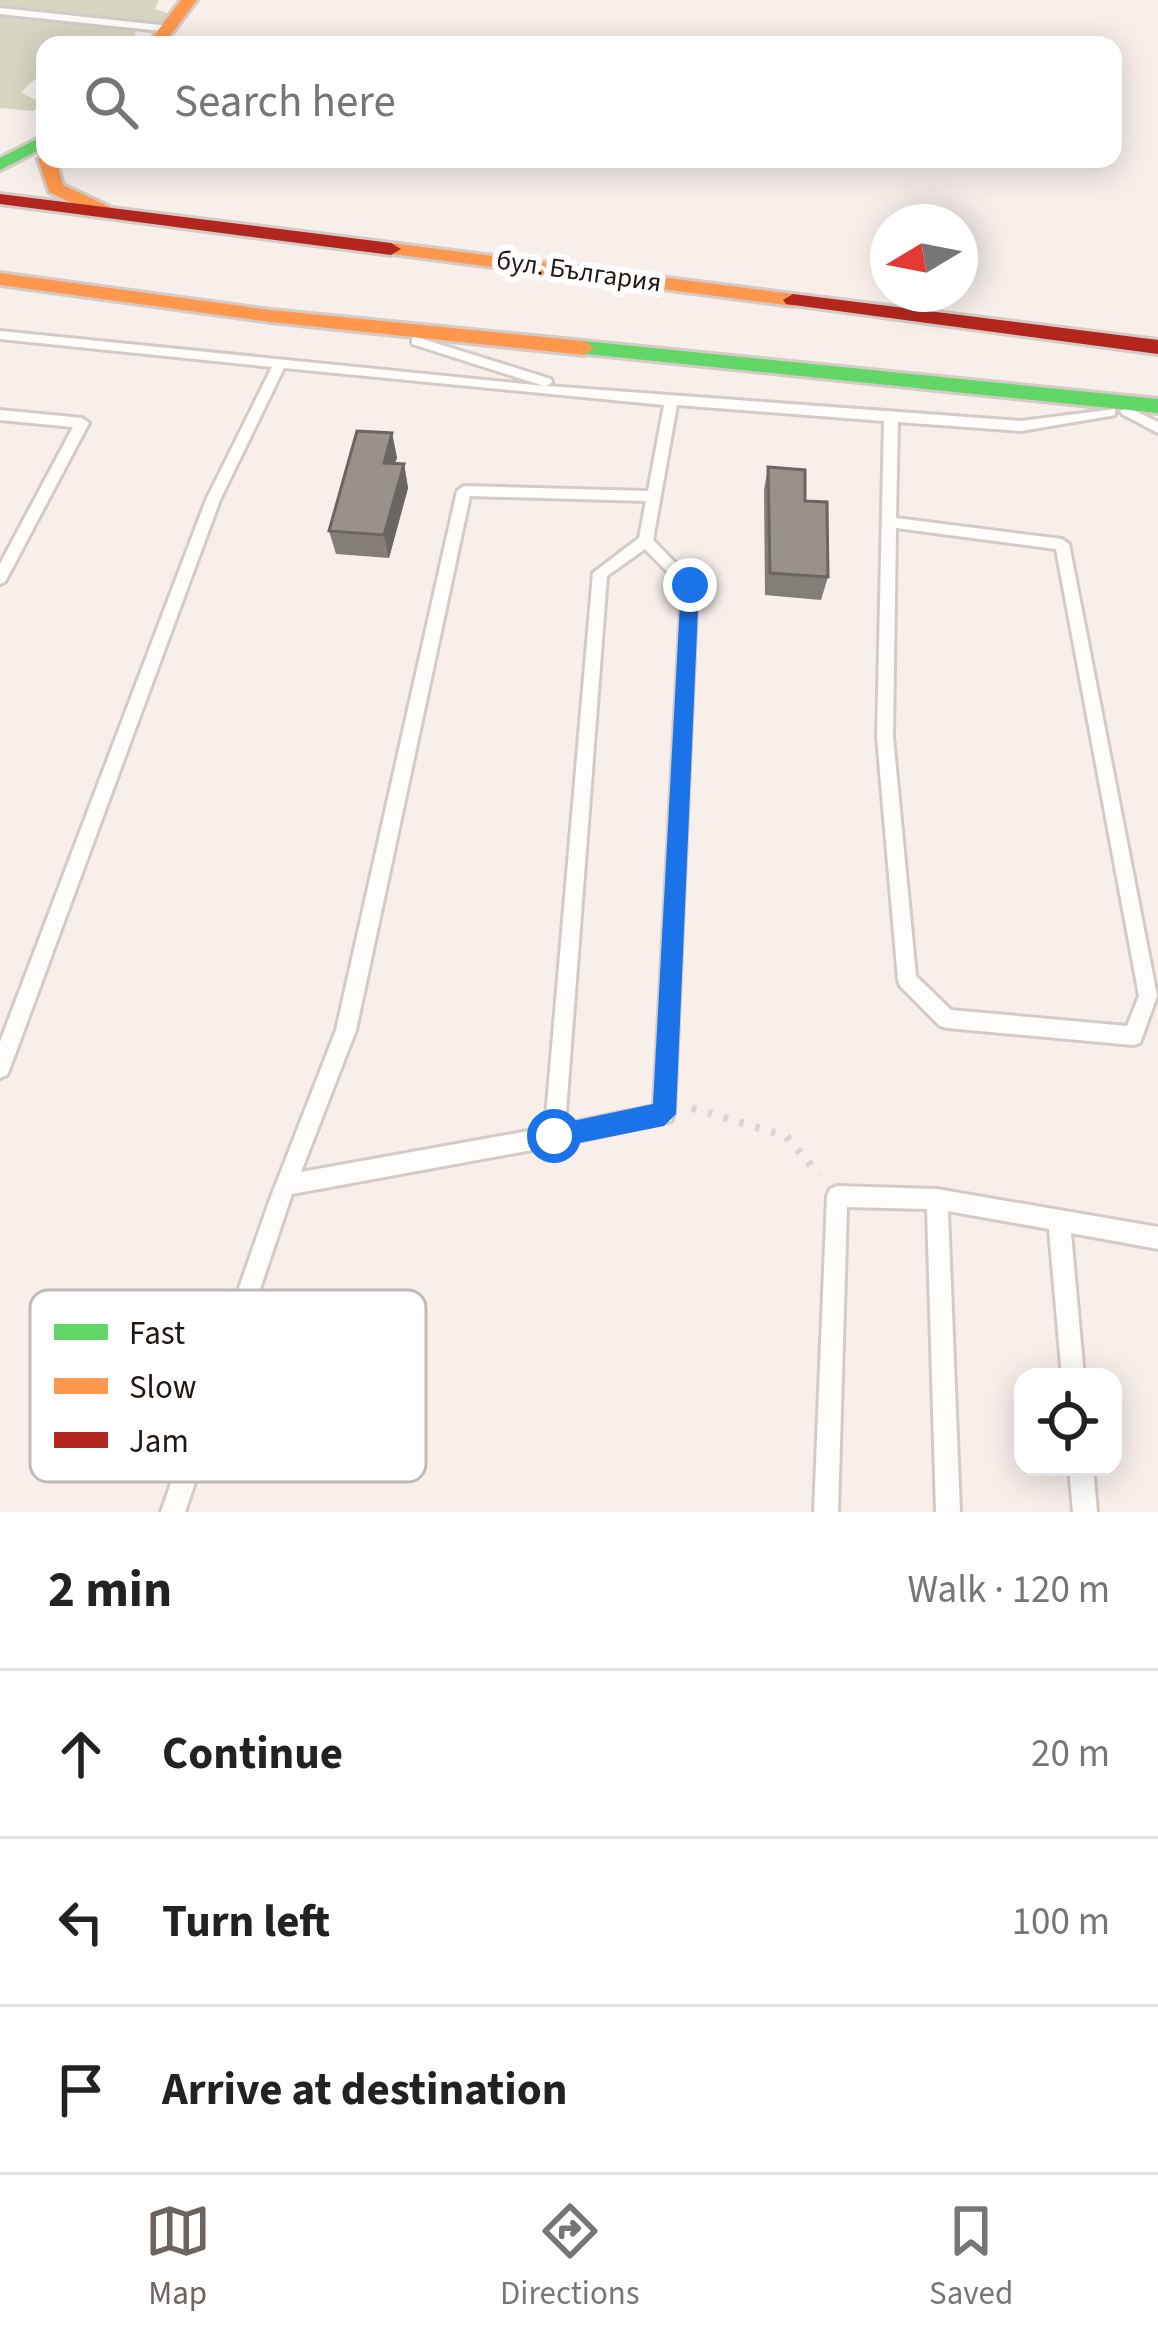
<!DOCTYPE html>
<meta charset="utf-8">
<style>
:root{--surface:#fff;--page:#f6f6f6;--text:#222;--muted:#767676;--line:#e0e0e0;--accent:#6d635f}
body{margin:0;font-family:"Source Sans 3",sans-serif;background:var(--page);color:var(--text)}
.controls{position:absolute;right:36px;bottom:36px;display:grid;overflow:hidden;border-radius:24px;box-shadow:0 6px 30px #0003}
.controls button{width:108px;height:108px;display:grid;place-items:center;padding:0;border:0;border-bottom:3px solid var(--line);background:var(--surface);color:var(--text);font:60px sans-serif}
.compass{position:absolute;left:870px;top:204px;width:108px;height:108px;border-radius:50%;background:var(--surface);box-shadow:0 6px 30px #0003;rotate:260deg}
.stop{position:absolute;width:36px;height:36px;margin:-27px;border:9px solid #1a73e8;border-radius:50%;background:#fff}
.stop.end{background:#1a73e8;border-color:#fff;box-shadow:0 3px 12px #0008}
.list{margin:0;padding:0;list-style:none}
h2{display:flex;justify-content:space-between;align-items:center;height:156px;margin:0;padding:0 48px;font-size:51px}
h2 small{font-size:39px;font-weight:400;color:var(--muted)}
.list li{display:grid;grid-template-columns:78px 1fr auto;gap:36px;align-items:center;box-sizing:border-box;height:168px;padding:0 48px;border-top:3px solid var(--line)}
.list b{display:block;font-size:45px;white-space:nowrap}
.list em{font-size:39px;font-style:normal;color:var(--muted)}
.icon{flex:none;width:66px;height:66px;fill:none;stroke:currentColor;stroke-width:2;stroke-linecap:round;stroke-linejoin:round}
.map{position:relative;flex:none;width:1158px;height:1512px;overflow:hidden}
.search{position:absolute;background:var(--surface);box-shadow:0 6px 30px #0003;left:36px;right:36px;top:36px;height:132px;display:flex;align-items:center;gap:30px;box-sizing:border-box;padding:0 42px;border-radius:24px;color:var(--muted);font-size:45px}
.sheet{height:660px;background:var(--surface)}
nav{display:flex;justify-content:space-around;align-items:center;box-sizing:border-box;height:168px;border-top:3px solid var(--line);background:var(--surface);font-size:33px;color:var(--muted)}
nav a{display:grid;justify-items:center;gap:6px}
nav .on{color:var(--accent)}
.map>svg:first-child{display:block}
.forest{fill:#d6d6c2}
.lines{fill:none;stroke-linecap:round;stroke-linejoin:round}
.lane-casing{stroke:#d4cbc7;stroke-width:6}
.fast-casing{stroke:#d4cbc7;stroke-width:6}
.slow-casing{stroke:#d4cbc7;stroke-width:6}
.jam-casing{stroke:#d4cbc7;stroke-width:6}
.path{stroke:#d9d6d5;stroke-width:8;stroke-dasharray:4.5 12;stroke-linecap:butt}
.lane{fill:#fefdfc;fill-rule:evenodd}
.fast{fill:#63d668;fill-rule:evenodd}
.slow{fill:#ff974d;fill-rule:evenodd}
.jam{fill:#b3261e;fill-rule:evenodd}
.wall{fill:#837e78}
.shaded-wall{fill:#6a6661}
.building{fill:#98928b;stroke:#6a6661;stroke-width:3}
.route{fill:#1a73e8}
.labels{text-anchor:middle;stroke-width:12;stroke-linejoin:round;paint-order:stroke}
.far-street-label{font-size:27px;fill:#221813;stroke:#fff}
.key{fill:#fff;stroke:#bdbab8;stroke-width:3}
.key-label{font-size:33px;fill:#221813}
</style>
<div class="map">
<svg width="1158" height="1512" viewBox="0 0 1158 1512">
<rect width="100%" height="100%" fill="#f8efeb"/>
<path class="forest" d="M0,0H159L155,9L168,13L160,23L137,25L133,45H45V70L21,92L39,102L34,111L0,108Z"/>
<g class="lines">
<g class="lane-casing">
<g id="lane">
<path d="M0,8L170,26L175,29L170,32L0,14Z"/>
<path d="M0,331L544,386L412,344V338L416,337L551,379L552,382L547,386L1021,421L1115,409V415L1110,416L1021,431L898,422L896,518L1062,539L1069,544L1157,996L1140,1043L1133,1045L947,1028L940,1026L900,986L898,980L877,737L884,421L677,405L653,540L697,585L674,1114L671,1121L554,1146L292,1194L185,1512H161L269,1202L336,1030L457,491L464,486L648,491L664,405L284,368L220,500L10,1068L7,1075L0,1078V1042L206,500L272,367L0,339ZM470,496L646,501L639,538L593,573L545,1128L301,1172L356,1030ZM896,528L1056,549L1139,996L1127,1026L951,1010L916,976L893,737ZM645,549L682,587L654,1106L565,1124L607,576Z"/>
<path d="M1127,407L1158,422V433L1122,414L1120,411Z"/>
<path d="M0,410L82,418L89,423L5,582L0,584V564L73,427L0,420Z"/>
<path d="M837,1186L937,1189L1158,1227V1249L1071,1233L1084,1377H1062L1049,1229L948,1211L960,1512H936L927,1209L847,1207L838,1512H814L827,1196L830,1189Z"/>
<path d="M1069,1467H1093L1097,1512H1073Z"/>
</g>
</g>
<g class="fast-casing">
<g id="fast">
<path d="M45,135V147L0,170V158Z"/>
<path d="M584,341L1158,399V413L577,353L574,348Z"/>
</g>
</g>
<g class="slow-casing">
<g id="slow">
<path d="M181,0H197L163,45H147Z"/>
<path d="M45,154V159H56L63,185L110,207V215H96L49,192L38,159Z"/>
<path d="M391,243L793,294L803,300L793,306L384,253V245Z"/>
<path d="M0,273L271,310L584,341L594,348L584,355L271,322L0,285Z"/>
</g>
</g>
<g class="jam-casing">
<g id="jam">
<path d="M0,194L391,243L401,249L391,255L0,204Z"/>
<path d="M793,294L1158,340V354L786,304L783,300Z"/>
</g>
</g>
<path class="path" d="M692,1108L786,1136L819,1175"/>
<use href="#lane" class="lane"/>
<use href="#fast" class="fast"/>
<use href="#slow" class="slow"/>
<use href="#jam" class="jam"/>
</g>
<g class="wall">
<path d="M397,457L395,464H404L408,488L389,558L336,554L329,531Z"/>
<path d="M768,467L805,501L828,577L821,600L765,595L764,490Z"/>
</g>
<g class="shaded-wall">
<path d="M392,433L397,457L389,486L384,463Z"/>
<path d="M404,464L408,488L389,558L384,535Z"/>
</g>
<g class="building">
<path d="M357,431L392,433L384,463L404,464L384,535L329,531Z"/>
<path d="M768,467L805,470V501L827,502L828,577L770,573Z"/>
</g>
<path class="route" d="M690,578L699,585L676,1114L664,1126L554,1148L545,1144V1127L653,1104L681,585Z"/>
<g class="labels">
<g class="far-street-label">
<text transform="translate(579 271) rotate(8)" y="9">бул. България</text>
</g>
</g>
<rect x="30" y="1290" width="396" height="192" rx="18" class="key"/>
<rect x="54" y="1324" width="54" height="16" fill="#63d668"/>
<rect x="54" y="1378" width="54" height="16" fill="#ff974d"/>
<rect x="54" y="1432" width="54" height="16" fill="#b3261e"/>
<g class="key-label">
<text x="129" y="1344">Fast</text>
<text x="129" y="1398">Slow</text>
<text x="129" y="1452">Jam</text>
</g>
</svg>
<div class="controls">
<button><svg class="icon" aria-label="locate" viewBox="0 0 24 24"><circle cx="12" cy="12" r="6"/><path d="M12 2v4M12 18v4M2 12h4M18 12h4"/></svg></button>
</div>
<svg class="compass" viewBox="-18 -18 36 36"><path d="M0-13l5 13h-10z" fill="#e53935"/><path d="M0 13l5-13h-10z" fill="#767676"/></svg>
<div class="stop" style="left:554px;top:1136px"></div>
<div class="stop end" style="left:690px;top:585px"></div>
<div class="search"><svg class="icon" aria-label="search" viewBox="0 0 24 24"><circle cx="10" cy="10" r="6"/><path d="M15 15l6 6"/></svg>Search here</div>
</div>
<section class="sheet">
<h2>2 min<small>Walk · 120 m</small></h2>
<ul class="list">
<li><svg class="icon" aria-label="ahead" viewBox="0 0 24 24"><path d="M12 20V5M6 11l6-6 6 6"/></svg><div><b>Continue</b></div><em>20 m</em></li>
<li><svg class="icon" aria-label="left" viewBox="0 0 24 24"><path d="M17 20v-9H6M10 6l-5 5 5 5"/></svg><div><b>Turn left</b></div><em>100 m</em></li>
<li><svg class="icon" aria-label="arrive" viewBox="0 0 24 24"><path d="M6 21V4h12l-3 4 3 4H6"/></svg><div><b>Arrive at destination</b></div></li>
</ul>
</section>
<nav>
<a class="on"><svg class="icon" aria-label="map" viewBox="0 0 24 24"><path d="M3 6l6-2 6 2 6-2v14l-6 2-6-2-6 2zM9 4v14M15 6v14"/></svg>Map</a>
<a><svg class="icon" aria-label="directions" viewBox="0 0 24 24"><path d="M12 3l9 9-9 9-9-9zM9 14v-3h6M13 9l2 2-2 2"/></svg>Directions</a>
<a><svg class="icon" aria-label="saved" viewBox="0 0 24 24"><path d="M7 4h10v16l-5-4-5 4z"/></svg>Saved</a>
</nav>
